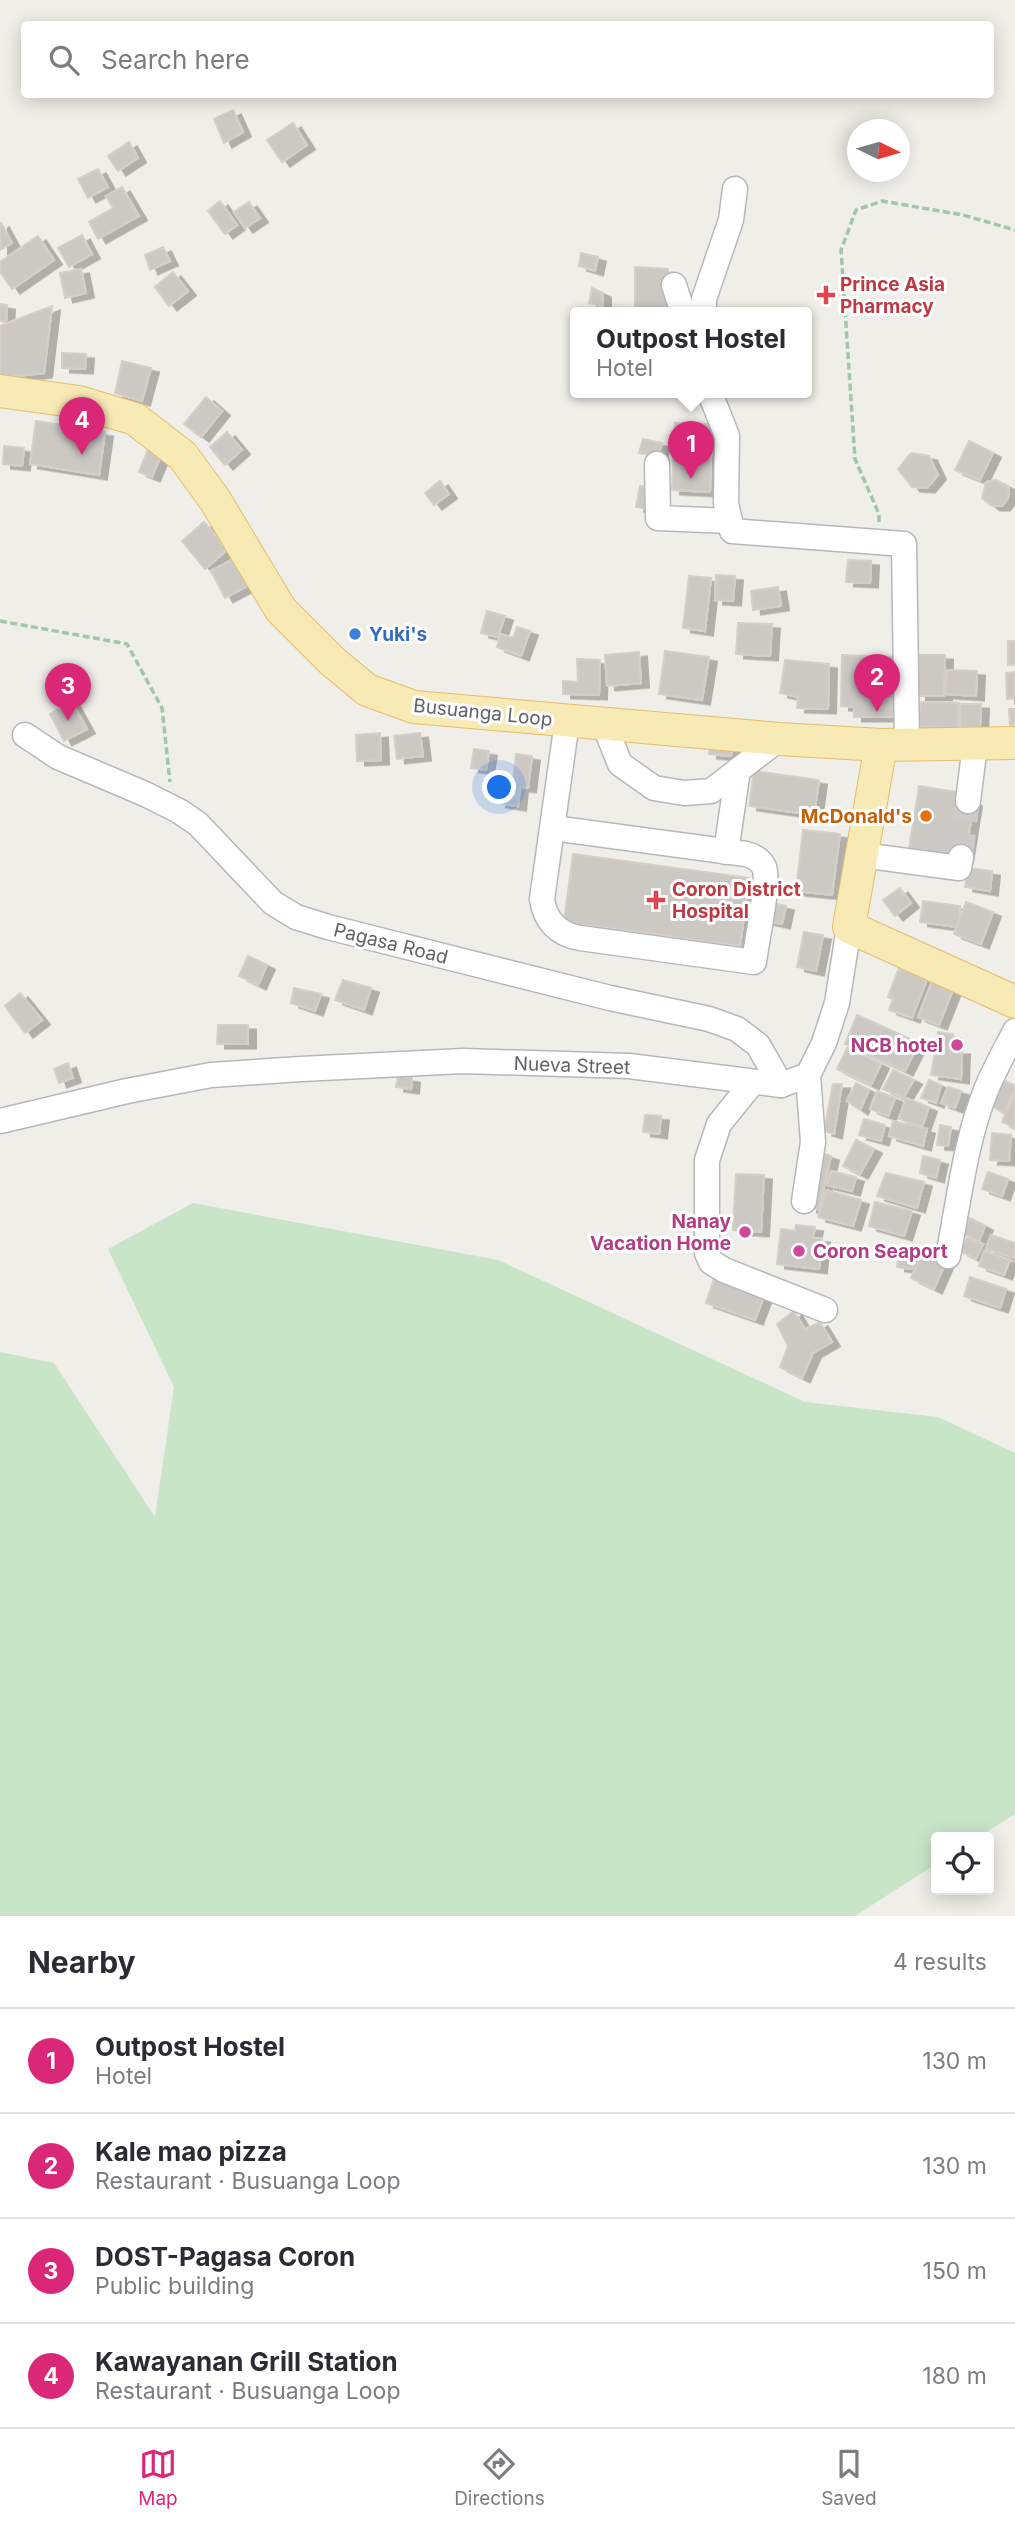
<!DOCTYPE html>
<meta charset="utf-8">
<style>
:root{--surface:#fff;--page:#f2f2f3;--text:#2b2b33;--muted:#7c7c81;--line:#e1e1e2;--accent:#db2777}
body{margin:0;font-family:Inter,sans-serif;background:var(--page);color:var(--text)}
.controls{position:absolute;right:21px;bottom:21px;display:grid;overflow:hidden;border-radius:7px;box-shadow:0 4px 18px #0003}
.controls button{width:63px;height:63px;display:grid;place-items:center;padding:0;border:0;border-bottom:2px solid var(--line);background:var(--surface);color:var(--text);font:35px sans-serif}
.compass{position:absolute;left:847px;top:119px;width:63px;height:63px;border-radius:50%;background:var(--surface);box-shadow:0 4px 18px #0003;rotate:95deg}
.you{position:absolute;left:500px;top:788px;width:24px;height:24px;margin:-18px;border:5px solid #fff;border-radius:50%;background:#1a73e8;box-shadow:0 0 0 10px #1a73e833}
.badge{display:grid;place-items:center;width:46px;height:46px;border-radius:50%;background:var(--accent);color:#fff;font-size:23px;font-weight:700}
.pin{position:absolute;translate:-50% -58px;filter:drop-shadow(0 2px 4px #0008)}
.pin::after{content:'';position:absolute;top:37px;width:24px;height:21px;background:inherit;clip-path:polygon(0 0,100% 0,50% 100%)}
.popup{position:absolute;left:570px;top:307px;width:242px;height:91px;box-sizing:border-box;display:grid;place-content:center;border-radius:7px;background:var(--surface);filter:drop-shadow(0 2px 5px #0005);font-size:23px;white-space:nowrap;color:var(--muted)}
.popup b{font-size:26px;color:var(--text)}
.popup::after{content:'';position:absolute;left:50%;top:100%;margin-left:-14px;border:14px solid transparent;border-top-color:var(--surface)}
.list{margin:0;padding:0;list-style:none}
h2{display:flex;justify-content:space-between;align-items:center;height:91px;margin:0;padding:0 28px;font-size:30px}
h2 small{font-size:23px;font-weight:400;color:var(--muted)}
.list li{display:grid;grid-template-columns:46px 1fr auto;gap:21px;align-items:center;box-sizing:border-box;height:105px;padding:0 28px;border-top:2px solid var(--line)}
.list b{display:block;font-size:26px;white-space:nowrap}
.list p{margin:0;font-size:23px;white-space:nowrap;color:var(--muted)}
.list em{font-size:23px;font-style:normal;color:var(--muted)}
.icon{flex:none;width:38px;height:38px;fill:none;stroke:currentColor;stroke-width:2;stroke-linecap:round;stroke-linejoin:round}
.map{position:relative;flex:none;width:1015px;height:1916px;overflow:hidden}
.search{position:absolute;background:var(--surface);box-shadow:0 4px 18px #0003;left:21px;right:21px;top:21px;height:77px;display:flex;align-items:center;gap:18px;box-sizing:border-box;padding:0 24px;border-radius:7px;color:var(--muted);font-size:26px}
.sheet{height:511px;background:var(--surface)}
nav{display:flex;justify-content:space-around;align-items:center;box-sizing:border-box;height:98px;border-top:2px solid var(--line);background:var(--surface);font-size:19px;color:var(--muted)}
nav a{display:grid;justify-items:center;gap:4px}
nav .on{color:var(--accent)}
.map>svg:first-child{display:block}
.green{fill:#c9e5c8}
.building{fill:#ccc9c5;stroke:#d4cfc7;stroke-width:2;filter:url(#shadow)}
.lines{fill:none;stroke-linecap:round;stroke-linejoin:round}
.minor-tunnel{stroke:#cccbc8;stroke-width:24;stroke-dasharray:24 12;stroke-linecap:butt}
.minor-casing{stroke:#b5b8bb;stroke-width:27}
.major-casing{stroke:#e6bd6c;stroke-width:34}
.path{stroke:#a1c6a9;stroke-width:3.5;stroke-dasharray:7 3.5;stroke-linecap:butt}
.minor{stroke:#fff;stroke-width:24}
.major{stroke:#f8eab5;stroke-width:32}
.health-dot{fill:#e0444e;stroke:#fff;stroke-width:2.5}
.shop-dot{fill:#3f7fe0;stroke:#fff;stroke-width:2.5}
.food-dot{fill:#e8710a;stroke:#fff;stroke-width:2.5}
.hotel-dot{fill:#d1479c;stroke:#fff;stroke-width:2.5}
.labels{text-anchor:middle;stroke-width:6;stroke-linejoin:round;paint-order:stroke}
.health-label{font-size:19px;font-weight:bold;fill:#be3a42;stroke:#fff;text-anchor:start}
.shop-label{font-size:19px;font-weight:bold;fill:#366cbe;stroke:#fff;text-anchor:start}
.street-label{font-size:19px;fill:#606367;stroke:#fff}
.food-label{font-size:19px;font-weight:bold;fill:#c56008;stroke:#fff;text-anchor:end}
.hotel-label{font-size:19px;font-weight:bold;fill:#b23c85;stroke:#fff;text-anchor:end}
</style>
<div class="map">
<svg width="1015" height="1916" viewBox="0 0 1015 1916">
<defs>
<filter id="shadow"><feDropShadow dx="8" dy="4.5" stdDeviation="0" flood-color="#0004"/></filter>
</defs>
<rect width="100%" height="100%" fill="#f0eee8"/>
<path class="green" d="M193,1203L498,1260L805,1402L938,1417L1015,1453V1814L979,1837H936V1864L855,1916H0V1352L54,1363L155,1517L174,1387L108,1249Z"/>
<g class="building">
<path d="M233,110L243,132L224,143L214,119Z"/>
<path d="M293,123L307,145L282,162L267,140Z"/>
<path d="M129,142L138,158L118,171L108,156Z"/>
<path d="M98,169L108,187L88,198L78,179Z"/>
<path d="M122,187L139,216L98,239L89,222L113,208L106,196Z"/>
<path d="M220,201L237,225L225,234L208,211Z"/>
<path d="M249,202L260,218L245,228L234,212Z"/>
<path d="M1,223L12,243L0,250V224Z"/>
<path d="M82,235L92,254L69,267L58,248Z"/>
<path d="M38,236L54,260L12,289L0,272V262Z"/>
<path d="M163,247L170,261L150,270L145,255Z"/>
<path d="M581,253L598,257L595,271L579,266Z"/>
<path d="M635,267L668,269L669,312L635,313Z"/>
<path d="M81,269L86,293L65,298L60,273Z"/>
<path d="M173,272L188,291L169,306L155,287Z"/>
<path d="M592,288L603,293V306L589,303Z"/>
<path d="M0,304L7,305L6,322L0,321Z"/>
<path d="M52,306L44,373L0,378V326Z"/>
<path d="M62,353L86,354L85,369L62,368Z"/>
<path d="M122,361L151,368L142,401L115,393Z"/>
<path d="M206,397L222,411L201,437L184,424Z"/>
<path d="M36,421L105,432L99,475L30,464Z"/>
<path d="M675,423L712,424L710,492L672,490Z"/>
<path d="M227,432L242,450L225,465L210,447Z"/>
<path d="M643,439L662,443L658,457L639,453Z"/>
<path d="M969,441L993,453L980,480L955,470Z"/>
<path d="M4,446L24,448L22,466L3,464Z"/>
<path d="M149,447L162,453L152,477L139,472Z"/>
<path d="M911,453L929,456L938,475L927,488L912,487L898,469Z"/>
<path d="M996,480L1009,487L1008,498L1002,506H992L982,498L986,482Z"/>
<path d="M440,481L449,494L434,505L425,493Z"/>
<path d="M640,486L653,489L649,509L636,507Z"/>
<path d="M204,522L227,550L205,569L182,541Z"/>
<path d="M241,555L255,582L225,598L211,571Z"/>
<path d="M848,560L871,561L870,583L846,582Z"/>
<path d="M716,575L735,576L733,601L715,600Z"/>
<path d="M689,576L711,578L705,631L683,628Z"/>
<path d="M778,587L781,606L753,610L751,591Z"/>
<path d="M487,611L505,616L498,637L481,633Z"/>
<path d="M738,623L772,624L770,656L736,654Z"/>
<path d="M517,627L530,631L521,656L497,647L500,634L513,638Z"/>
<rect x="1008" y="641" width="7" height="24"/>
<path d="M665,651L709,657L702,700L659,694Z"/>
<path d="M639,652L641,683L607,686L605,655Z"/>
<path d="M842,655L896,657L893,717H854V707L841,706Z"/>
<path d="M919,655H945L944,696H918Z"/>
<path d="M577,659L600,660L599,695L563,694V681L578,682Z"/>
<path d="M785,660L829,664L828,709L797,708L798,697L780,693Z"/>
<path d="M947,670L977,671L976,696L946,694Z"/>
<path d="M1015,672V698L1007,699L1006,673Z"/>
<path d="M72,702L87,729L64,741L50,714Z"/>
<path d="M920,702L959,703L958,728L919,727Z"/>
<path d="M960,704H981L980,728L960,727Z"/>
<path d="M1009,709H1015V725H1010Z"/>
<path d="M380,733L381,760L357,761L356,735Z"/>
<path d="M420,733L423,756L397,759L394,736Z"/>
<path d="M710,742L732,744L731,756L709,754Z"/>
<path d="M474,749L489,751L486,770L471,768Z"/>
<path d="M516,754L532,756L528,788L520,787L518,806L498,803L501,780L513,782Z"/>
<path d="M754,771L819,780L814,815L749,806Z"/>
<path d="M919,786L963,793L974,802L965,858L909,849Z"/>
<path d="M803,830L840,834L832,895L796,891Z"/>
<path d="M573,854L749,878L740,946L564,922Z"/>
<path d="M968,868L992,871L990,891L965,887Z"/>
<path d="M900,888L911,903L895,916L883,900Z"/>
<path d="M764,901L786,906L782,924L760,919Z"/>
<path d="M923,901L960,906L958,927L920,922Z"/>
<path d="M966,902L993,912L981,944L954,934Z"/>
<path d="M804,932L823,935L816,971L797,967Z"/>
<path d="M248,956L267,965L258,985L239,976Z"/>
<path d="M899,968L927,979L912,1018L889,1010L893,999L888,997Z"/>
<path d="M933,979L954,987L939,1025L918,1017Z"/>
<path d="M343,980L371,988L364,1010L335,1000Z"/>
<path d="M294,988L321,994L315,1011L291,1003Z"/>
<path d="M20,993L42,1020L25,1033L5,1006Z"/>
<path d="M857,1015L919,1043L905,1071L845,1044Z"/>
<path d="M218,1025H248V1044H217Z"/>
<path d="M938,1032L953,1034L952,1050H962L961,1079L931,1075Z"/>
<path d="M847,1048L881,1064L871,1085L837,1069Z"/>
<path d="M68,1063L73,1078L59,1083L54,1069Z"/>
<path d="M893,1070L914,1080L903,1098L883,1089Z"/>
<path d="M398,1076L412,1078L411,1089L396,1087Z"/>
<path d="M929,1080L941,1085L936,1103L921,1098Z"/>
<path d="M1004,1080L1015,1086V1089L1003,1113L988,1103Z"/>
<path d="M856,1083L869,1090L860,1110L847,1101Z"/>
<path d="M833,1084H842L834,1134L824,1131Z"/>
<path d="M948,1087L961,1091L955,1108L941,1103Z"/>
<path d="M877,1091L895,1098L888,1116L870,1109Z"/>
<path d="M1014,1094L1015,1095V1128L1002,1122Z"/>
<path d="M906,1098L929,1107L922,1127L899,1119Z"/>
<path d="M645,1115L661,1116L659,1134L643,1132Z"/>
<path d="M864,1119L885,1125L881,1141L859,1135Z"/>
<path d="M893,1121L927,1129L923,1146L889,1136Z"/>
<path d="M940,1125L951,1127L948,1146L937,1145Z"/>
<path d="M992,1133L1011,1135L1009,1161L990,1160Z"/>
<path d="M856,1140L874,1149L860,1174L843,1166Z"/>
<path d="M821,1153L831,1156L819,1209L809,1208Z"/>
<path d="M923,1156L940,1160L936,1178L920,1173Z"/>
<path d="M831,1171L856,1177L852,1191L827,1185Z"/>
<path d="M988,1172L1008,1179L1002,1196L982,1189Z"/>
<path d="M886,1173L924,1182L917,1208L877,1196Z"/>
<path d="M736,1174L764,1175L761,1232L733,1230Z"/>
<path d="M826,1190L861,1200L853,1226L818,1217Z"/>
<path d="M875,1202L912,1211L904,1236L869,1226Z"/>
<path d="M970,1218L985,1226L979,1241L962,1233Z"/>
<path d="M796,1225L815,1227L813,1238H822L819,1269L777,1264L781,1229L795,1231Z"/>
<path d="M991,1235L1015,1243L1014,1258L986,1249Z"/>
<path d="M967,1238L983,1244L976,1259L960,1251Z"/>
<path d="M900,1246L918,1250L912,1269L897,1267Z"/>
<path d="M923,1251L946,1262L934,1289L911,1278Z"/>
<path d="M984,1251L1010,1260L1004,1275L979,1266Z"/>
<path d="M715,1276L766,1291L755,1320L706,1303Z"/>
<path d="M970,1277L1006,1289L1000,1308L964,1296Z"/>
<path d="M794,1311L805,1329L820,1322L832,1342L813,1353L802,1378L780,1367L788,1346L777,1324Z"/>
</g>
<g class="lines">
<path class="minor-tunnel" d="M961,857L968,801"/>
<g class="minor-casing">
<g id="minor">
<path d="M674,285L683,313"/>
<path d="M704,313V299L731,220L735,189"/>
<path d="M710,393L727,436L726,503L732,531L904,544L907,745"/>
<path d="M657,464L658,518L730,521"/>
<path d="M604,724L620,764L654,788L684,793L711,791L779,739"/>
<path d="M25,735L58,757L145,794L179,811L198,824L273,903L296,917L328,927L610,998L709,1019L737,1029L758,1045L781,1085"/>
<path d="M968,801L975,745"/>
<path d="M553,828L746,854C754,856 760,859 764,867C770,881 756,944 754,962L580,938C558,934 545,921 542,899L567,722"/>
<path d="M726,852L738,770"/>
<path d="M862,855L959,868L961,857"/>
<path d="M753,1082L719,1124L707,1160V1253L711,1262L724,1270L825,1310"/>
<path d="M0,1121L127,1091L211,1075L301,1069L463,1061L629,1066L781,1085L808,1075L824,1043L837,1003L849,927"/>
<path d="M804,1201L813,1142L808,1075"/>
<path d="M948,1256C959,1201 965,1142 986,1090C994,1070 1005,1051 1015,1031"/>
</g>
</g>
<g class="major-casing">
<g id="major">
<path d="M0,391L79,402L135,419L183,456L215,500L281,610L332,661L367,690L414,707L779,739L881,745L1015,743"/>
<path d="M881,745L849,927L1015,1002"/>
</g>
</g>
<g class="path">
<path d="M879,522V514L855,459L841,250L856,210L882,201L963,215L1015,230"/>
<path d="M0,621L127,644L162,708L170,782"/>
</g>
<use href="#minor" class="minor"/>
<use href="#major" class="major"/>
</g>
<g class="health-dot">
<path d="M822.5 284.5h7v7h7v7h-7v7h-7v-7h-7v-7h7z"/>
<path d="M652.5 889.5h7v7h7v7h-7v7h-7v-7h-7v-7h7z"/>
</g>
<circle class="shop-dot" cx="355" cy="634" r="7"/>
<circle class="food-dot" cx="926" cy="816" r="7"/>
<g class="hotel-dot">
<circle cx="957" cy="1045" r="7"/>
<circle cx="745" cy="1232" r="7"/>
<circle cx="799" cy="1251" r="7"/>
</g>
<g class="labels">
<g class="health-label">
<text x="840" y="291">Prince Asia<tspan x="840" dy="22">Pharmacy</tspan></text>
<text x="672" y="896">Coron District<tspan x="672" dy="22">Hospital</tspan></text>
</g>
<g class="shop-label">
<text x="369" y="641">Yuki's</text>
</g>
<g class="street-label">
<text transform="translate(483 712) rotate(6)" y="7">Busuanga Loop</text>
<text transform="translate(391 943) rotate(14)" y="7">Pagasa Road</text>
<text transform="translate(572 1065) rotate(2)" y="7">Nueva Street</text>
</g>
<g class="food-label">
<text x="912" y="823">McDonald's</text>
</g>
<g class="hotel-label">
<text x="943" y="1052">NCB hotel</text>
<text x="731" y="1228">Nanay<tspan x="731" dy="22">Vacation Home</tspan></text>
<text x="813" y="1258" text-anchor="start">Coron Seaport</text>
</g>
</g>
</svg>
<div class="controls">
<button><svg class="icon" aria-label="locate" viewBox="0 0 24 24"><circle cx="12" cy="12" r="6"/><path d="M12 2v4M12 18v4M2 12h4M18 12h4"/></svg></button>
</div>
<svg class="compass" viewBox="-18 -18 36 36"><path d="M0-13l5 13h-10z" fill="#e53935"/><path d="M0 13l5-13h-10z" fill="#7c7c81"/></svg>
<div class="you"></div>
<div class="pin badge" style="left:691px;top:479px">1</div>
<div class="popup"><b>Outpost Hostel</b>Hotel</div>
<div class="pin badge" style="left:877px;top:712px">2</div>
<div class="pin badge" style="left:68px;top:721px">3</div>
<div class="pin badge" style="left:82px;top:455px">4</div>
<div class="search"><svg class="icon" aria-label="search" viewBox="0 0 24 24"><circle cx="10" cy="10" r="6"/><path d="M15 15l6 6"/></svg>Search here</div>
</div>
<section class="sheet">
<h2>Nearby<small>4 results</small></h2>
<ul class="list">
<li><span class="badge">1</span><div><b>Outpost Hostel</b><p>Hotel</p></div><em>130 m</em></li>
<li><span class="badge">2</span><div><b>Kale mao pizza</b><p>Restaurant · Busuanga Loop</p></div><em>130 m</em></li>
<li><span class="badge">3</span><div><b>DOST-Pagasa Coron</b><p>Public building</p></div><em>150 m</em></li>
<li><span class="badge">4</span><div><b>Kawayanan Grill Station</b><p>Restaurant · Busuanga Loop</p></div><em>180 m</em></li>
</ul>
</section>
<nav>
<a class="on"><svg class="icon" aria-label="map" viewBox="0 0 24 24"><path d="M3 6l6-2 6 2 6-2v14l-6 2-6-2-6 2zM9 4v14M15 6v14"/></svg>Map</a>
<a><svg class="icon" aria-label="directions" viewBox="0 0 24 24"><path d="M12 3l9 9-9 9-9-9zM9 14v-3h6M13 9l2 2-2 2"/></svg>Directions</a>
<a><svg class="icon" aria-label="saved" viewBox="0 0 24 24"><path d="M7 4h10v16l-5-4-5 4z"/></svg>Saved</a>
</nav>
